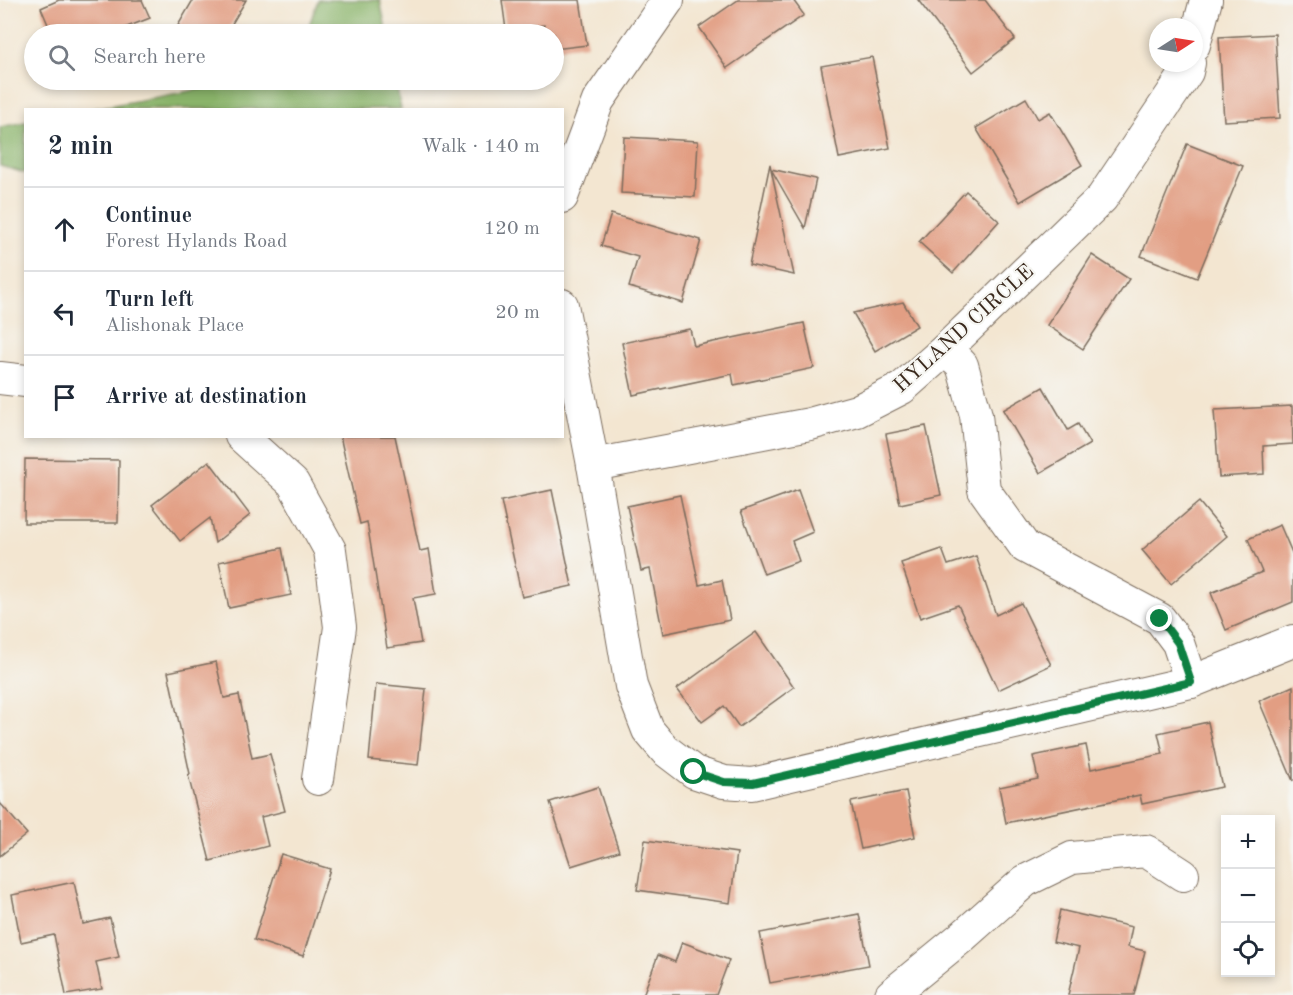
<!DOCTYPE html>
<meta charset="utf-8">
<style>
:root{--surface:#fff;--page:#f6f6f7;--text:#1f2937;--muted:#747a83;--line:#e0e1e3}
body{margin:0;font-family:"Old Standard TT",serif;background:var(--page);color:var(--text)}
.controls{position:absolute;right:18px;bottom:18px;display:grid;overflow:hidden;border-radius:0px;box-shadow:0 3px 9px #0003}
.controls button{width:54px;height:54px;display:grid;place-items:center;padding:0;border:0;border-bottom:2px solid var(--line);background:var(--surface);color:var(--text);font:30px sans-serif}
.compass{position:absolute;left:1149px;top:18px;width:54px;height:54px;border-radius:50%;background:var(--surface);box-shadow:0 3px 9px #0003;rotate:78deg}
.stop{position:absolute;width:18px;height:18px;margin:-14px;border:4px solid #0b8043;border-radius:50%;background:#fff}
.stop.end{background:#0b8043;border-color:#fff;box-shadow:0 2px 6px #0008}
.list{margin:0;padding:0;list-style:none}
h2{display:flex;justify-content:space-between;align-items:center;height:78px;margin:0;padding:0 24px;font-size:26px}
h2 small{font-size:20px;font-weight:400;color:var(--muted)}
.list li{display:grid;grid-template-columns:39px 1fr auto;gap:18px;align-items:center;box-sizing:border-box;height:84px;padding:0 24px;border-top:2px solid var(--line)}
.list b{display:block;font-size:22px;white-space:nowrap}
.list p{margin:0;font-size:20px;white-space:nowrap;color:var(--muted)}
.list em{font-size:20px;font-style:normal;color:var(--muted)}
.icon{flex:none;width:33px;height:33px;fill:none;stroke:currentColor;stroke-width:2;stroke-linecap:round;stroke-linejoin:round}
.map{position:relative;flex:none;width:1293px;height:995px;overflow:hidden}
.search{position:absolute;background:var(--surface);box-shadow:0 3px 9px #0003;left:24px;top:24px;width:540px;height:66px;display:flex;align-items:center;gap:15px;box-sizing:border-box;padding:0 21px;border-radius:33px;color:var(--muted);font-size:22px}
.panel{position:absolute;background:var(--surface);box-shadow:0 3px 9px #0003;left:24px;top:108px;width:540px;height:330px;border-radius:0px}
.map>svg:first-child{display:block}
.forest{fill:#8ab46b;stroke:#626f44;stroke-width:1.5}
.building{fill:#e29e83}
.lines{fill:none;stroke-linecap:round;stroke-linejoin:round}
.street-casing{stroke:#7b6c5d;stroke-width:34}
.street{stroke:#fff;stroke-width:32}
.route{stroke:#0b8043;stroke-width:8}
.labels{text-anchor:middle;stroke-width:4.5;stroke-linejoin:round;paint-order:stroke}
.street-label{font-size:21px;fill:#3b2a1e;stroke:#f6f6f2}
</style>
<div class="map">
<svg width="1293" height="995" viewBox="0 0 1293 995">
<rect width="100%" height="100%" fill="#f6f6f2"/>
<filter id="ink" filterUnits="userSpaceOnUse"><feTurbulence type="fractalNoise" baseFrequency=".0167" numOctaves="2"/><feDisplacementMap in="SourceGraphic" scale="12" xChannelSelector="R" yChannelSelector="G"/><feConvolveMatrix kernelMatrix="1 2 1 2 8 2 1 2 1" color-interpolation-filters="sRGB"/></filter>
<filter id="wash" filterUnits="userSpaceOnUse"><feTurbulence type="fractalNoise" baseFrequency=".008" numOctaves="4" result="noise"/><feDisplacementMap in="SourceGraphic" scale="24" xChannelSelector="R" yChannelSelector="G"/><feGaussianBlur stdDeviation="1.35" result="paint"/><feColorMatrix in="noise" values="0 0 0 0 0 0 0 0 0 0 0 0 0 0 0 0 0 1.4 0 .05"/><feComposite in="paint" operator="in"/></filter>
<g filter="url(#wash)">
<rect width="100%" height="100%" fill="#f3e6d1"/>
<g class="forest">
<path d="M318,0H380L387,34H306Z"/>
<path d="M249,80H395L401,109H92Z"/>
<path d="M25,122H26L25,173L0,166V127Z"/>
</g>
<g id="blocks">
<g class="building">
<path d="M59,0H142L150,18L109,34H52L41,8Z"/>
<path d="M193,0H246L226,34H173Z"/>
<path d="M502,0H580L587,45L554,49V34H545L544,25L506,30Z"/>
<path d="M738,0H793L804,15L727,68L699,27Z"/>
<path d="M918,0H985L1015,39L973,72Z"/>
<path d="M1275,34L1280,118L1224,121L1219,37Z"/>
<path d="M872,57L890,148L839,158L821,66Z"/>
<path d="M1026,98L1038,119L1050,112L1082,165L1020,202L976,128Z"/>
<path d="M624,137L698,141L695,197L621,193Z"/>
<path d="M1187,144L1243,166L1197,278L1141,256Z"/>
<path d="M770,164L771,169L816,179L805,228L771,169L794,275L749,265Z"/>
<path d="M966,191L999,221L953,273L919,242Z"/>
<path d="M611,214L701,240L683,303L629,287L638,257L601,246Z"/>
<path d="M1092,255L1129,279L1083,349L1047,325Z"/>
<path d="M903,302L917,326L875,351L853,313Z"/>
<path d="M804,323L814,368L734,385L732,374L633,395L622,343L690,329L694,346Z"/>
<path d="M1043,387L1068,430L1078,424L1090,444L1040,473L1003,410Z"/>
<path d="M1292,406L1293,444L1263,446L1264,474L1219,477L1214,410Z"/>
<path d="M926,426L941,495L900,504L886,434Z"/>
<path d="M340,436H395L420,551L429,549L436,594L413,598L421,643L387,648L367,522L360,524Z"/>
<path d="M25,459L119,460L118,523H24Z"/>
<path d="M209,461L250,515L215,543L210,518L180,541L152,505Z"/>
<path d="M552,490L572,586L522,597L501,501Z"/>
<path d="M798,490L813,532L792,541L799,561L764,574L741,511Z"/>
<path d="M680,495L699,585L722,580L730,620L663,634L650,569L641,571L627,506Z"/>
<path d="M1199,502L1227,536L1171,584L1142,550Z"/>
<path d="M1280,525L1293,555V602L1226,630L1211,593L1262,572L1248,539Z"/>
<path d="M282,548L291,595L229,608L219,562Z"/>
<path d="M942,549L948,565L976,556L996,615L1021,603L1051,665L998,690L958,605L920,618L901,563Z"/>
<path d="M756,632L794,687L739,727L724,706L702,722L677,689Z"/>
<path d="M216,662L224,698L239,695L252,758L270,754L285,811L261,817L268,846L210,861L188,775L190,774L168,672Z"/>
<path d="M376,684L426,689L418,765L369,760Z"/>
<path d="M1293,686V781L1259,701Z"/>
<path d="M1208,722L1222,787L1142,804L1140,795L1006,823L999,787L1038,779L1033,756L1086,745L1091,769L1163,754L1158,733Z"/>
<path d="M598,787L619,851L571,866L550,802Z"/>
<path d="M906,791L915,837L861,849L851,802Z"/>
<path d="M0,803L27,834L0,856Z"/>
<path d="M645,840L737,853L730,903L637,890Z"/>
<path d="M281,854L330,869L303,956L254,940Z"/>
<path d="M74,882L83,924L110,918L119,957L96,962L102,989L66,995L54,935L21,942L12,895Z"/>
<path d="M1060,910L1132,927L1128,947L1145,951L1134,995H1068L1079,948L1053,942Z"/>
<path d="M859,914L869,965L770,983L760,933Z"/>
<path d="M682,942L729,960L716,995H643L658,955L675,962Z"/>
</g>
</g>
</g>
<g filter="url(#ink)">
<use href="#blocks" fill-opacity="0" stroke="#7b6c5d" stroke-width="1.5"/>
<g class="lines">
<g class="street-casing">
<g id="street">
<path d="M1194,45L1206,0"/>
<path d="M562,197L598,101L668,0"/>
<path d="M562,305L593,465L631,686L648,730L665,750L694,772L724,782L752,784L1191,682L1293,641"/>
<path d="M946,349L962,365L976,415L984,490L1025,547L1160,619L1178,643L1191,682"/>
<path d="M0,378L26,381"/>
<path d="M241,436L293,483L330,550L340,627L318,779"/>
<path d="M593,465L810,424L857,411L902,388L946,349L1102,198L1187,72L1189,63"/>
<path d="M891,995L963,936L1025,881L1072,858L1146,851L1183,875"/>
</g>
</g>
<use href="#street" class="street"/>
</g>
</g>
<g class="lines" filter="url(#ink)">
<path class="route" d="M694,772L724,782L753,783L1191,682L1178,643L1160,619"/>
</g>
<g class="labels">
<g class="street-label">
<text transform="translate(963 328) rotate(-42)" y="7">HYLAND CIRCLE</text>
</g>
</g>
</svg>
<div class="controls">
<button>+</button>
<button>−</button>
<button><svg class="icon" aria-label="locate" viewBox="0 0 24 24"><circle cx="12" cy="12" r="6"/><path d="M12 2v4M12 18v4M2 12h4M18 12h4"/></svg></button>
</div>
<svg class="compass" viewBox="-18 -18 36 36"><path d="M0-13l5 13h-10z" fill="#e53935"/><path d="M0 13l5-13h-10z" fill="#747a83"/></svg>
<div class="stop" style="left:694px;top:772px"></div>
<div class="stop end" style="left:1160px;top:619px"></div>
<div class="search"><svg class="icon" aria-label="search" viewBox="0 0 24 24"><circle cx="10" cy="10" r="6"/><path d="M15 15l6 6"/></svg>Search here</div>
<section class="panel">
<h2>2 min<small>Walk · 140 m</small></h2>
<ul class="list">
<li><svg class="icon" aria-label="ahead" viewBox="0 0 24 24"><path d="M12 20V5M6 11l6-6 6 6"/></svg><div><b>Continue</b><p>Forest Hylands Road</p></div><em>120 m</em></li>
<li><svg class="icon" aria-label="left" viewBox="0 0 24 24"><path d="M17 20v-9H6M10 6l-5 5 5 5"/></svg><div><b>Turn left</b><p>Alishonak Place</p></div><em>20 m</em></li>
<li><svg class="icon" aria-label="arrive" viewBox="0 0 24 24"><path d="M6 21V4h12l-3 4 3 4H6"/></svg><div><b>Arrive at destination</b></div></li>
</ul>
</section>
</div>
